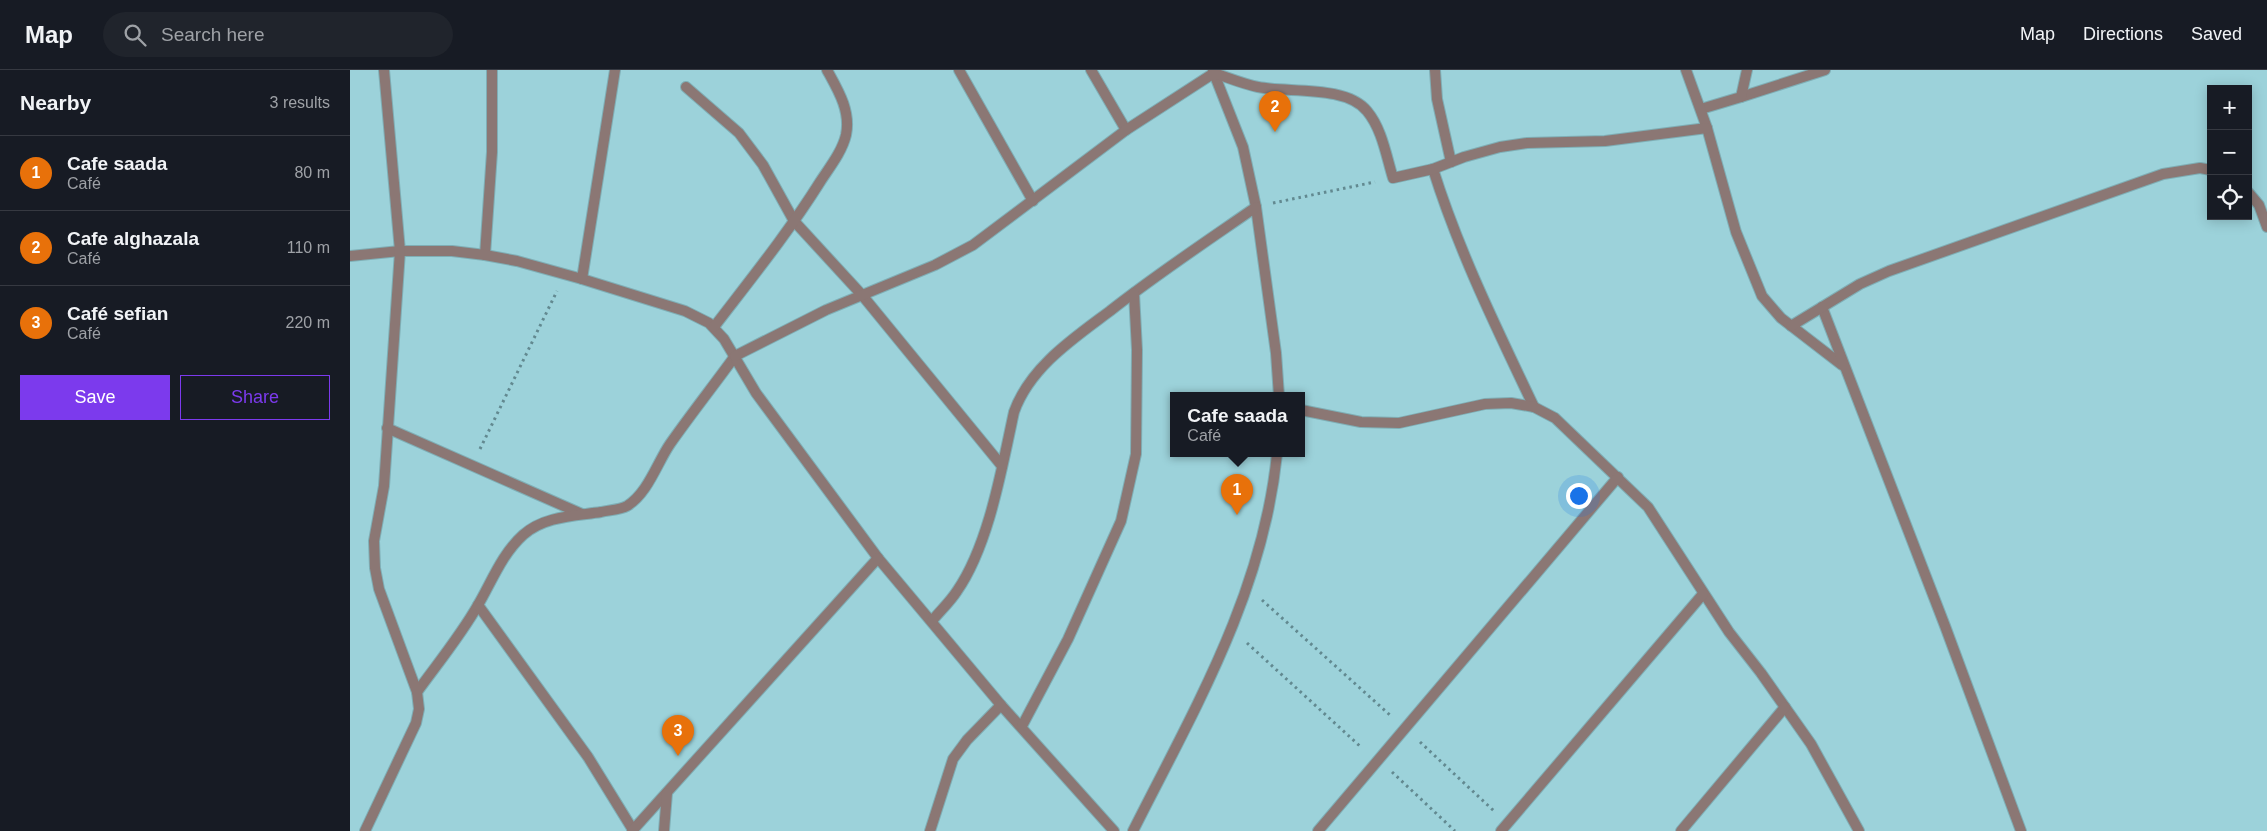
<!DOCTYPE html>
<meta charset="utf-8">
<style>
:root{--surface:#171b24;--page:#20242c;--text:#f1f3f6;--muted:#9ea1a6;--line:#363941;--accent:#7c3aed}
body{margin:0;font-family:Arial,sans-serif;background:var(--page);color:var(--text)}
.controls{position:absolute;right:15px;top:15px;display:grid;overflow:hidden;border-radius:0px;box-shadow:0 2px 12px #0003}
.controls button{width:45px;height:45px;display:grid;place-items:center;padding:0;border:0;border-bottom:1px solid var(--line);background:var(--surface);color:var(--text);font:25px sans-serif}
.you{position:absolute;left:1228px;top:425px;width:18px;height:18px;margin:-12px;border:4px solid #fff;border-radius:50%;background:#1a73e8;box-shadow:0 0 0 8px #1a73e833}
.badge{display:grid;place-items:center;width:32px;height:32px;border-radius:50%;background:var(--accent);color:#fff;font-size:16px;font-weight:700}
.pin{position:absolute;translate:-50% -41px;filter:drop-shadow(0 1px 2px #0008)}
.pin::after{content:'';position:absolute;top:26px;width:18px;height:15px;background:inherit;clip-path:polygon(0 0,100% 0,50% 100%)}
.popup{position:absolute;left:820px;top:322px;width:135px;height:65px;box-sizing:border-box;display:grid;place-content:center;border-radius:0px;background:var(--surface);filter:drop-shadow(0 1px 4px #0005);font-size:16px;white-space:nowrap;color:var(--muted)}
.popup b{font-size:19px;color:var(--text)}
.popup::after{content:'';position:absolute;left:50%;top:100%;margin-left:-10px;border:10px solid transparent;border-top-color:var(--surface)}
.list{margin:0;padding:0;list-style:none}
h2{display:flex;justify-content:space-between;align-items:center;height:65px;margin:0;padding:0 20px;font-size:21px}
h2 small{font-size:16px;font-weight:400;color:var(--muted)}
.list li{display:grid;grid-template-columns:32px 1fr auto;gap:15px;align-items:center;box-sizing:border-box;height:75px;padding:0 20px;border-top:1px solid var(--line)}
.list b{display:block;font-size:19px;white-space:nowrap}
.list p{margin:0;font-size:16px;white-space:nowrap;color:var(--muted)}
.list em{font-size:16px;font-style:normal;color:var(--muted)}
.actions{display:flex;gap:10px;padding:15px 20px}
.actions a{flex:1;padding:11px 0;border:1px solid var(--accent);border-radius:0px;text-align:center;font-size:18px;color:var(--accent)}
.actions .main{background:var(--accent);color:#fff}
.icon{flex:none;width:28px;height:28px;fill:none;stroke:currentColor;stroke-width:2;stroke-linecap:round;stroke-linejoin:round}
.map{position:relative;flex:none;width:1917px;height:761px;overflow:hidden}
header{display:flex;align-items:center;gap:30px;box-sizing:border-box;height:70px;padding:0 25px;background:var(--surface);border-bottom:1px solid var(--line)}
header strong{font-size:24px}
nav{display:flex;gap:28px;margin-inline-start:auto;font-size:18px}
.search{width:350px;height:45px;background:var(--page);display:flex;align-items:center;gap:12px;box-sizing:border-box;padding:0 18px;border-radius:28px;color:var(--muted);font-size:19px}
main{display:flex}
aside{flex:1;background:var(--surface)}
.map>svg:first-child{display:block}
.lines{fill:none;stroke-linecap:round;stroke-linejoin:round}
.lane-casing{stroke:#7faeb5;stroke-width:12}
.street-casing{stroke:#7faeb5;stroke-width:12}
.path{stroke:#628990;stroke-width:3;stroke-dasharray:2.5 4;stroke-linecap:butt}
.lane{stroke:#8b7774;stroke-width:10}
.street{stroke:#8b7774;stroke-width:10}
</style>
<header>
<strong>Map</strong>
<div class="search"><svg class="icon" aria-label="search" viewBox="0 0 24 24"><circle cx="10" cy="10" r="6"/><path d="M15 15l6 6"/></svg>Search here</div>
<nav><a>Map</a><a>Directions</a><a>Saved</a></nav>
</header>
<main>
<aside>
<h2>Nearby<small>3 results</small></h2>
<ul class="list">
<li><span class="badge" style="background:#e8710a">1</span><div><b>Cafe saada</b><p>Café</p></div><em>80 m</em></li>
<li><span class="badge" style="background:#e8710a">2</span><div><b>Cafe alghazala</b><p>Café</p></div><em>110 m</em></li>
<li><span class="badge" style="background:#e8710a">3</span><div><b>Café sefian</b><p>Café</p></div><em>220 m</em></li>
</ul>
<div class="actions"><a class="main">Save</a><a>Share</a></div>
</aside>
<div class="map">
<svg width="1917" height="761" viewBox="0 0 1917 761">
<rect width="100%" height="100%" fill="#9cd2da"/>
<g class="lines">
<g class="lane-casing">
<g id="lane">
<path d="M1085,0L1087,29L1101,92"/>
<path d="M336,17L389,63L413,95L444,151L512,225L652,396"/>
<path d="M1391,27L1475,0"/>
<path d="M1351,39L1391,27L1397,0"/>
<path d="M37,358L232,444"/>
<path d="M67,622C88,593 111,565 128,535C142,511 152,484 173,465C194,446 225,446 251,442C259,440 270,440 277,436C298,423 307,393 320,374C341,344 364,315 385,286"/>
</g>
</g>
<g class="street-casing">
<g id="street">
<path d="M609,0L683,131"/>
<path d="M741,0L776,60"/>
<path d="M1336,0L1357,58L1386,162L1412,226L1431,248L1492,295"/>
<path d="M863,1L893,77L906,137L926,283L929,326"/>
<path d="M1083,99C1109,182 1147,259 1184,337"/>
<path d="M1898,122L1909,135L1917,157"/>
<path d="M135,185L142,82V0"/>
<path d="M0,186L50,181H102L135,185L167,191L232,209L335,241L359,253L374,269L406,323L528,488L651,635L764,761"/>
<path d="M232,209L265,0"/>
<path d="M1472,237L1595,556L1671,761"/>
<path d="M1441,256L1510,214L1539,201L1813,104L1850,98L1861,100"/>
<path d="M364,257C400,210 438,163 470,112C479,98 492,82 496,65C501,41 488,20 477,0"/>
<path d="M385,286L476,240L585,195L623,175L776,60L864,3C879,8 893,14 908,17C939,23 996,15 1017,41C1032,59 1036,85 1043,108L1083,99L1114,87L1150,77L1177,73L1255,71L1357,58"/>
<path d="M951,340L1011,352L1049,353L1135,334L1161,333L1184,337L1205,348L1298,437L1379,562L1411,603L1461,674L1509,761"/>
<path d="M128,535L238,687L283,760"/>
<path d="M582,551C590,541 600,532 607,521C639,475 652,397 664,342C680,297 724,268 760,241C807,204 857,171 906,137"/>
<path d="M672,656L718,569L771,451L786,384L787,280L784,223"/>
<path d="M15,761L66,653L69,639L67,622L29,519L25,498L24,471L34,416L50,181L34,0"/>
<path d="M282,761L528,488"/>
<path d="M314,761L317,723"/>
<path d="M580,761L603,689L617,670L651,635"/>
<path d="M783,761C845,638 913,523 927,384"/>
<path d="M968,761L1268,407"/>
<path d="M1151,761L1353,524"/>
<path d="M1331,761L1435,637"/>
</g>
</g>
<g class="path">
<path d="M923,133L1025,112"/>
<path d="M130,379L207,221"/>
<path d="M912,530L1041,646"/>
<path d="M897,573L1012,678"/>
<path d="M1070,672L1144,741"/>
<path d="M1042,702L1105,761"/>
</g>
<use href="#lane" class="lane"/>
<use href="#street" class="street"/>
</g>
</svg>
<div class="controls">
<button>+</button>
<button>−</button>
<button><svg class="icon" aria-label="locate" viewBox="0 0 24 24"><circle cx="12" cy="12" r="6"/><path d="M12 2v4M12 18v4M2 12h4M18 12h4"/></svg></button>
</div>
<div class="you"></div>
<div class="pin badge" style="left:887px;top:445px;background:#e8710a">1</div>
<div class="popup"><b>Cafe saada</b>Café</div>
<div class="pin badge" style="left:925px;top:62px;background:#e8710a">2</div>
<div class="pin badge" style="left:328px;top:686px;background:#e8710a">3</div>
</div>
</main>
